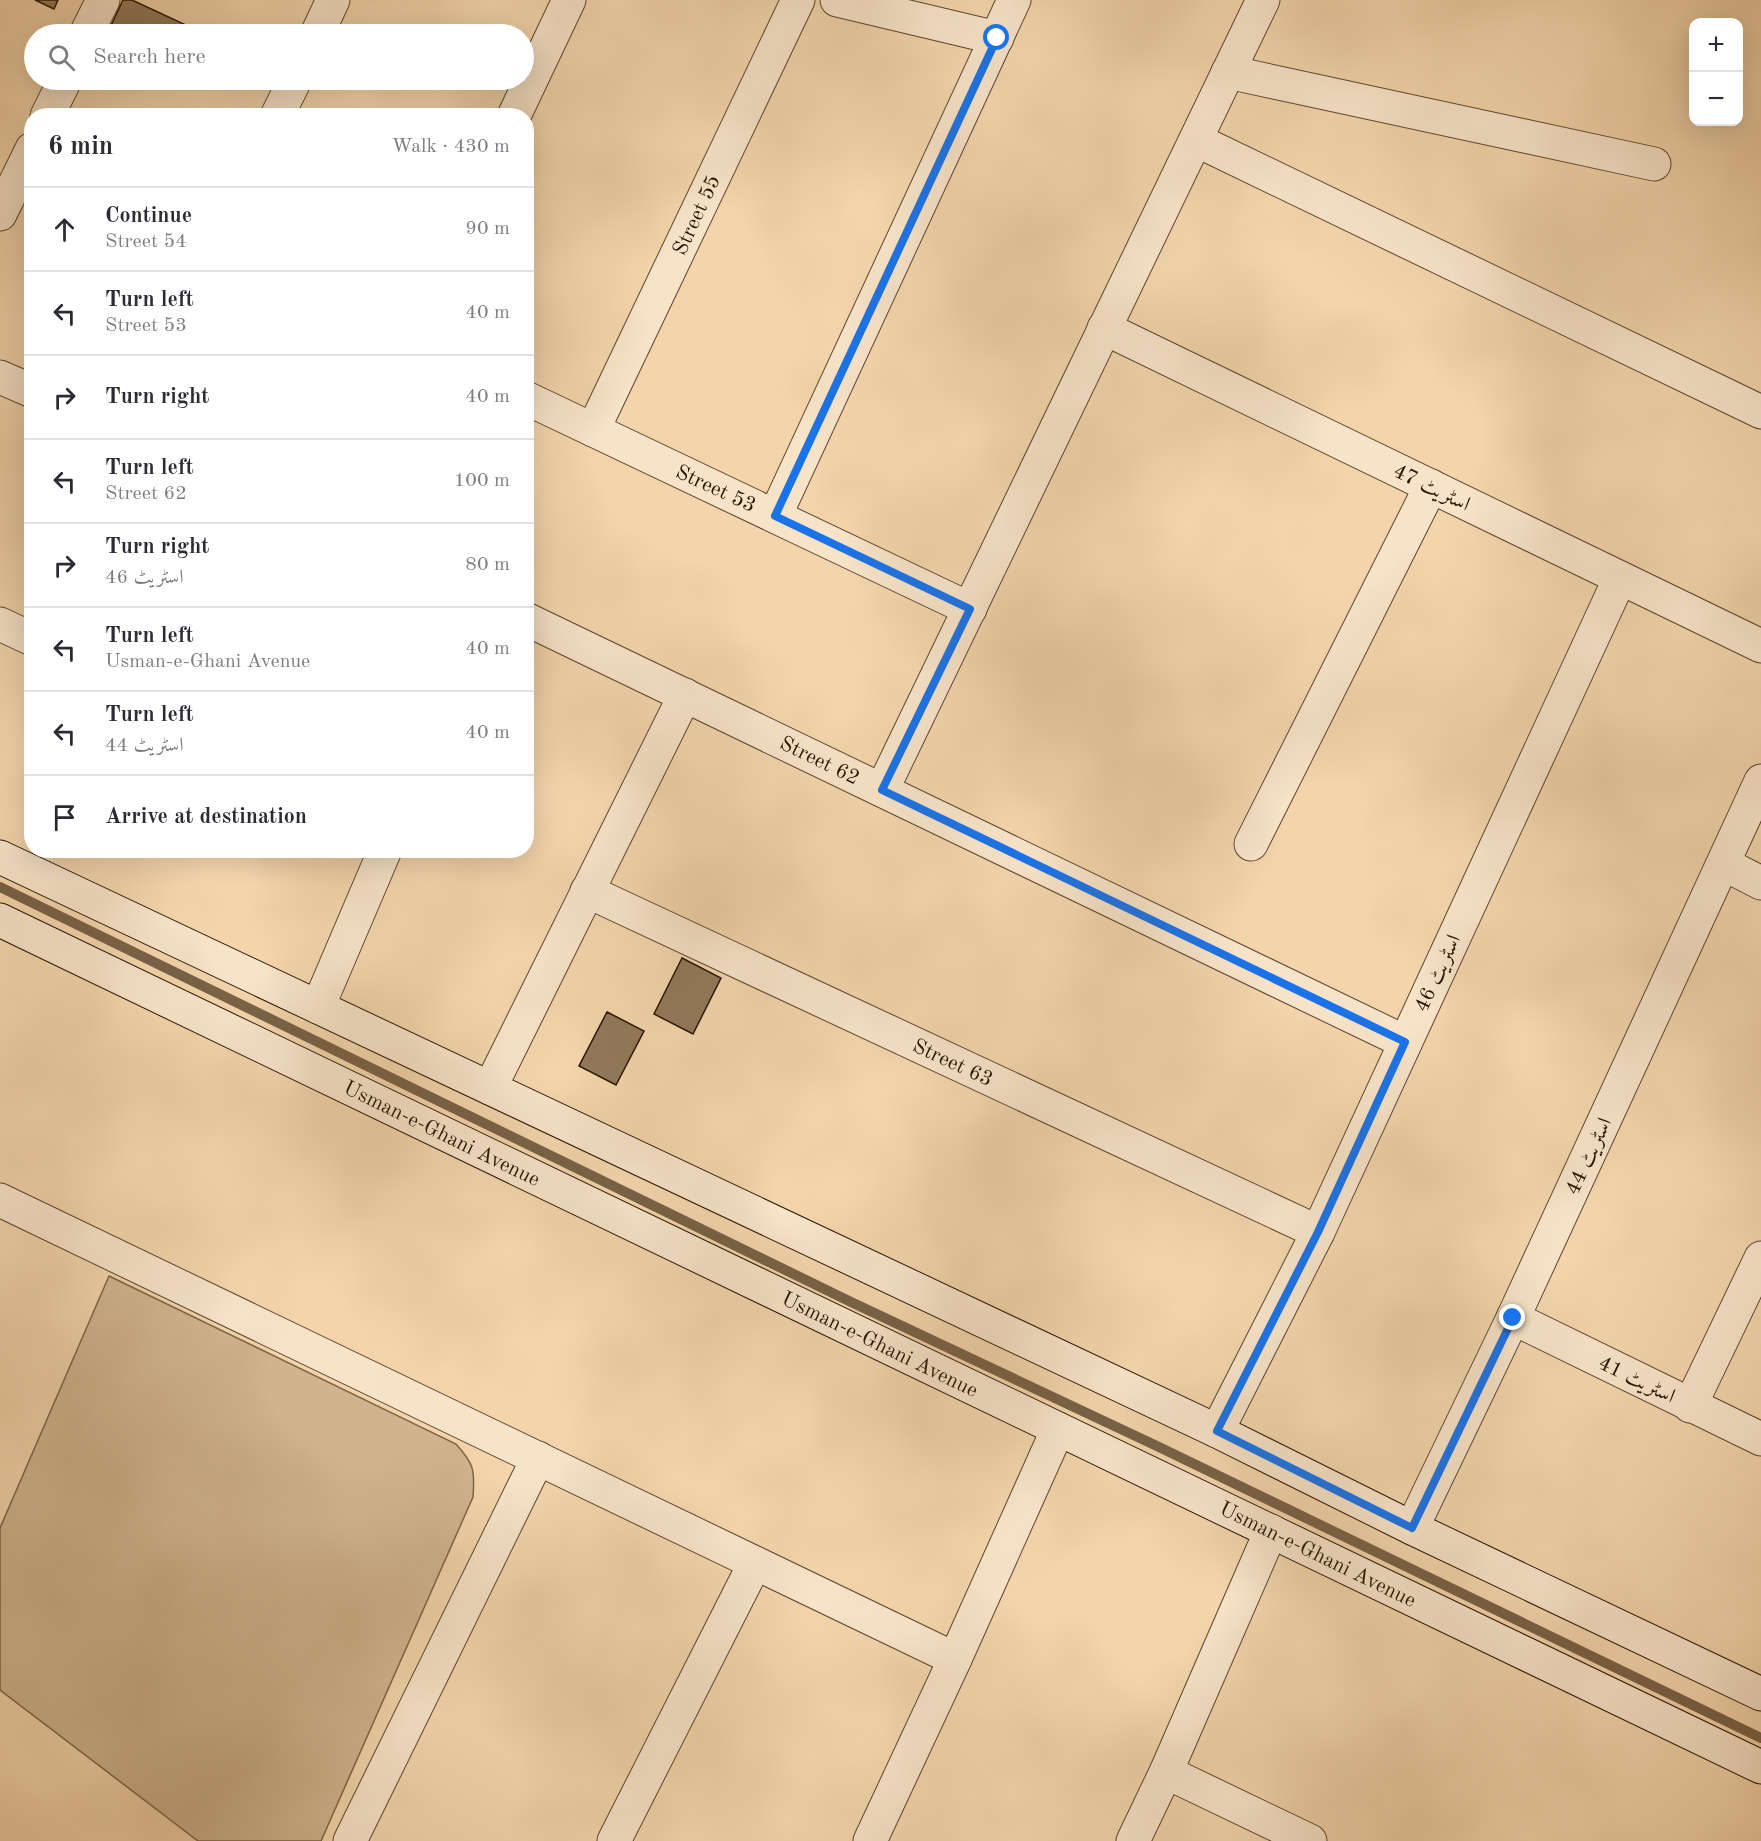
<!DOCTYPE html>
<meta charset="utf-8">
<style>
:root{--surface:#fff;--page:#f7f7f7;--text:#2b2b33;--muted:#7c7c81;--line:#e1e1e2}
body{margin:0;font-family:"Old Standard TT",Amiri,serif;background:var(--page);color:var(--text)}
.controls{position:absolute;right:18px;top:18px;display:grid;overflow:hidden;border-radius:12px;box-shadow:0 6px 24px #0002}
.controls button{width:54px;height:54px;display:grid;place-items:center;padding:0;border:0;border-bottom:2px solid var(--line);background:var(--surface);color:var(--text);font:30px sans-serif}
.stop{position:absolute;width:18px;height:18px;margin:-14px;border:4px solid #1a73e8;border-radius:50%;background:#fff}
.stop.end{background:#1a73e8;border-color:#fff;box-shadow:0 2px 6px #0008}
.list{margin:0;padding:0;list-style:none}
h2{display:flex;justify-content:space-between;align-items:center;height:78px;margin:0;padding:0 24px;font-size:26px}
h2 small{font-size:20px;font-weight:400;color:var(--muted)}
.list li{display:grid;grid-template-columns:39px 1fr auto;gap:18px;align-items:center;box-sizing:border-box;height:84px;padding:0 24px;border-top:2px solid var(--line)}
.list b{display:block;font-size:22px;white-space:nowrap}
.list p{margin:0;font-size:20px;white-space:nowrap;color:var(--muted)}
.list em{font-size:20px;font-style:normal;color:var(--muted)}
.icon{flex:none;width:33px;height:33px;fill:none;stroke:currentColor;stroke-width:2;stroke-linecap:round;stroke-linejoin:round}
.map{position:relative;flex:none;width:1761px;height:1841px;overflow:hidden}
.search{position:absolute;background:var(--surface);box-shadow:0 6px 24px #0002;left:24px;top:24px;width:510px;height:66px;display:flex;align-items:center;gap:15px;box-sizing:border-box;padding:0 21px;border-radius:33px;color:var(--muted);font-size:22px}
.panel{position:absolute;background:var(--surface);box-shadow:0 6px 24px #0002;left:24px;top:108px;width:510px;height:750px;border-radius:24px}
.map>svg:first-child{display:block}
.green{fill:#d0b48e;stroke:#7c6548;stroke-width:1.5}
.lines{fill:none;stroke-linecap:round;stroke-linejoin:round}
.stream{stroke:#786146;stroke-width:10}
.building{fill:#91795a;stroke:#271603;stroke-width:1.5}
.minor-casing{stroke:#5a462d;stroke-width:35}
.secondary-casing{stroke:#271603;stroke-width:35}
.minor{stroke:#f7e3c8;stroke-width:33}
.secondary{stroke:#f7e3c8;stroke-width:33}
.route{stroke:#1a73e8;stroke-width:8}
.labels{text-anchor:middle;stroke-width:5;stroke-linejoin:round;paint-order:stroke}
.street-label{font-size:21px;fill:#271603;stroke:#f7e3c8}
</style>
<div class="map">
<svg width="1761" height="1841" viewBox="0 0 1761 1841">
<rect width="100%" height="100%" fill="#f3d4ab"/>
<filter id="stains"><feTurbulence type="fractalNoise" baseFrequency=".00333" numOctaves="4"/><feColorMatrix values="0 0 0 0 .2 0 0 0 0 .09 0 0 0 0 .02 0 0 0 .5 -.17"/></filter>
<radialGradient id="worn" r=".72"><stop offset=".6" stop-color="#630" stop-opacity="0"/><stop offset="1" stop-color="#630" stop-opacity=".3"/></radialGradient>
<path class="green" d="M109,1276L456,1444C474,1464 475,1470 473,1497L321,1841H198L0,1690V1528Z"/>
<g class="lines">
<path class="stream" d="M0,887L851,1302L1159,1447L1761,1738"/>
</g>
<g class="building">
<path d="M35,0H58L54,9Z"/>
<path d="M123,0H132L186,25L182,34H107Z"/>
<path d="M682,958L721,978L693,1034L654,1014Z"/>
<path d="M607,1012L644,1031L616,1085L579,1066Z"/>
</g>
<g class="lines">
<g class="minor-casing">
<g id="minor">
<path d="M837,0L997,38"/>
<path d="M86,34L103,0"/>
<path d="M317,34L333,0"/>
<path d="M1228,72L1654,164"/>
<path d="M47,116L65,80"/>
<path d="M277,116L295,80"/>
<path d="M514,116L569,0"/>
<path d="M1196,140L1761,412"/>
<path d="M0,214L32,149"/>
<path d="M1104,328L1761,646"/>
<path d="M0,377L32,391"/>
<path d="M526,398L970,609"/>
<path d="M593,430L798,0"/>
<path d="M775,516L1014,0"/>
<path d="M526,619L1405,1042"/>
<path d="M0,624L32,639"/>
<path d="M882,790L1263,0"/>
<path d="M1251,844L1431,486"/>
<path d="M1724,864L1761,883"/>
<path d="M587,891L1318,1232"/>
<path d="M318,1007L385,850"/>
<path d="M490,1088L685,695"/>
<path d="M0,1200L955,1659"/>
<path d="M1513,1318L1761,1439"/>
<path d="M1690,1406L1761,1258"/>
<path d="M1217,1431L1318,1232L1620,578"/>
<path d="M1412,1528L1513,1318L1761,781"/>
<path d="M1166,1772L1310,1841"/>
<path d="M350,1841L538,1458"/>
<path d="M614,1841L755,1563"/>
<path d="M870,1841L955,1659L1058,1429"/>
<path d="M1133,1841L1166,1772L1271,1531"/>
</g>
</g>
<g class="secondary-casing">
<g id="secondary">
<path d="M0,857L1217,1431L1412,1528L1761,1694"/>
<path d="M0,920L1761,1767"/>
</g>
</g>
<use href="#minor" class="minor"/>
<use href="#secondary" class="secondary"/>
</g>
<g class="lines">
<path class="route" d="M997,38L775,516L970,609L882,790L1405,1042L1318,1232L1217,1431L1412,1528L1513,1318"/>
</g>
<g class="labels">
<g class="street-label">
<text transform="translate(696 215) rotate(-65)" y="7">Street 55</text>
<text transform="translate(1432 487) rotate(26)" y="7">اسٹریٹ 47</text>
<text transform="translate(716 488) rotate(25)" y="7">Street 53</text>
<text transform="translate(820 760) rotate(26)" y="7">Street 62</text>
<text transform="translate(1437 973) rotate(-65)" y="7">اسٹریٹ 46</text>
<text transform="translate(953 1062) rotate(25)" y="7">Street 63</text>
<text transform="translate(442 1133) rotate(26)" y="7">Usman-e-Ghani Avenue</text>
<text transform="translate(1588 1156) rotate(-65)" y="7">اسٹریٹ 44</text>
<text transform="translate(880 1344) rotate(26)" y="7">Usman-e-Ghani Avenue</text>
<text transform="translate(1637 1379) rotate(26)" y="7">اسٹریٹ 41</text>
<text transform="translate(1318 1554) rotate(26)" y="7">Usman-e-Ghani Avenue</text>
</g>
</g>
<rect width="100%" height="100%" filter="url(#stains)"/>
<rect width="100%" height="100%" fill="url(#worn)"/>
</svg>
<div class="controls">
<button>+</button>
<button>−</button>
</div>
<div class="stop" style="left:997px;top:38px"></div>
<div class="stop end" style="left:1513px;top:1318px"></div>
<div class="search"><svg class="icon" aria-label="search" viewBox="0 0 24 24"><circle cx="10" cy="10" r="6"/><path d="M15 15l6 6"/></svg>Search here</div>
<section class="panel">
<h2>6 min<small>Walk · 430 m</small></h2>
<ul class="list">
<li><svg class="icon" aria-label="ahead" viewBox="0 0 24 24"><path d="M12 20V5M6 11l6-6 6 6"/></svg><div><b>Continue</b><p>Street 54</p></div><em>90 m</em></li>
<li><svg class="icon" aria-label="left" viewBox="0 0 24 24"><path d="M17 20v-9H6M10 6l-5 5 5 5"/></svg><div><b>Turn left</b><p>Street 53</p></div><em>40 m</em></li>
<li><svg class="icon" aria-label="right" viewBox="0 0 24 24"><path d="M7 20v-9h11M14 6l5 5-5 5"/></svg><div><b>Turn right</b></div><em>40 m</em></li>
<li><svg class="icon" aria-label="left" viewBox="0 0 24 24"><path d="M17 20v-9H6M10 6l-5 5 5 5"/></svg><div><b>Turn left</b><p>Street 62</p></div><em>100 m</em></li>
<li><svg class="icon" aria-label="right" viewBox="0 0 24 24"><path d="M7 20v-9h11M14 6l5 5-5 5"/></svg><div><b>Turn right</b><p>اسٹریٹ 46</p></div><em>80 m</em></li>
<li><svg class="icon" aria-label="left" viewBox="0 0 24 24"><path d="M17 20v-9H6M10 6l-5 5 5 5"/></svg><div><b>Turn left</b><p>Usman-e-Ghani Avenue</p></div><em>40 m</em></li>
<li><svg class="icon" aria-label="left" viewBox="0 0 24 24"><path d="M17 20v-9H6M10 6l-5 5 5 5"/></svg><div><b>Turn left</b><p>اسٹریٹ 44</p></div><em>40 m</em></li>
<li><svg class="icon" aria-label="arrive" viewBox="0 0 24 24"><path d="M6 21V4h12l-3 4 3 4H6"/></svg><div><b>Arrive at destination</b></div></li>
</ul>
</section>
</div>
